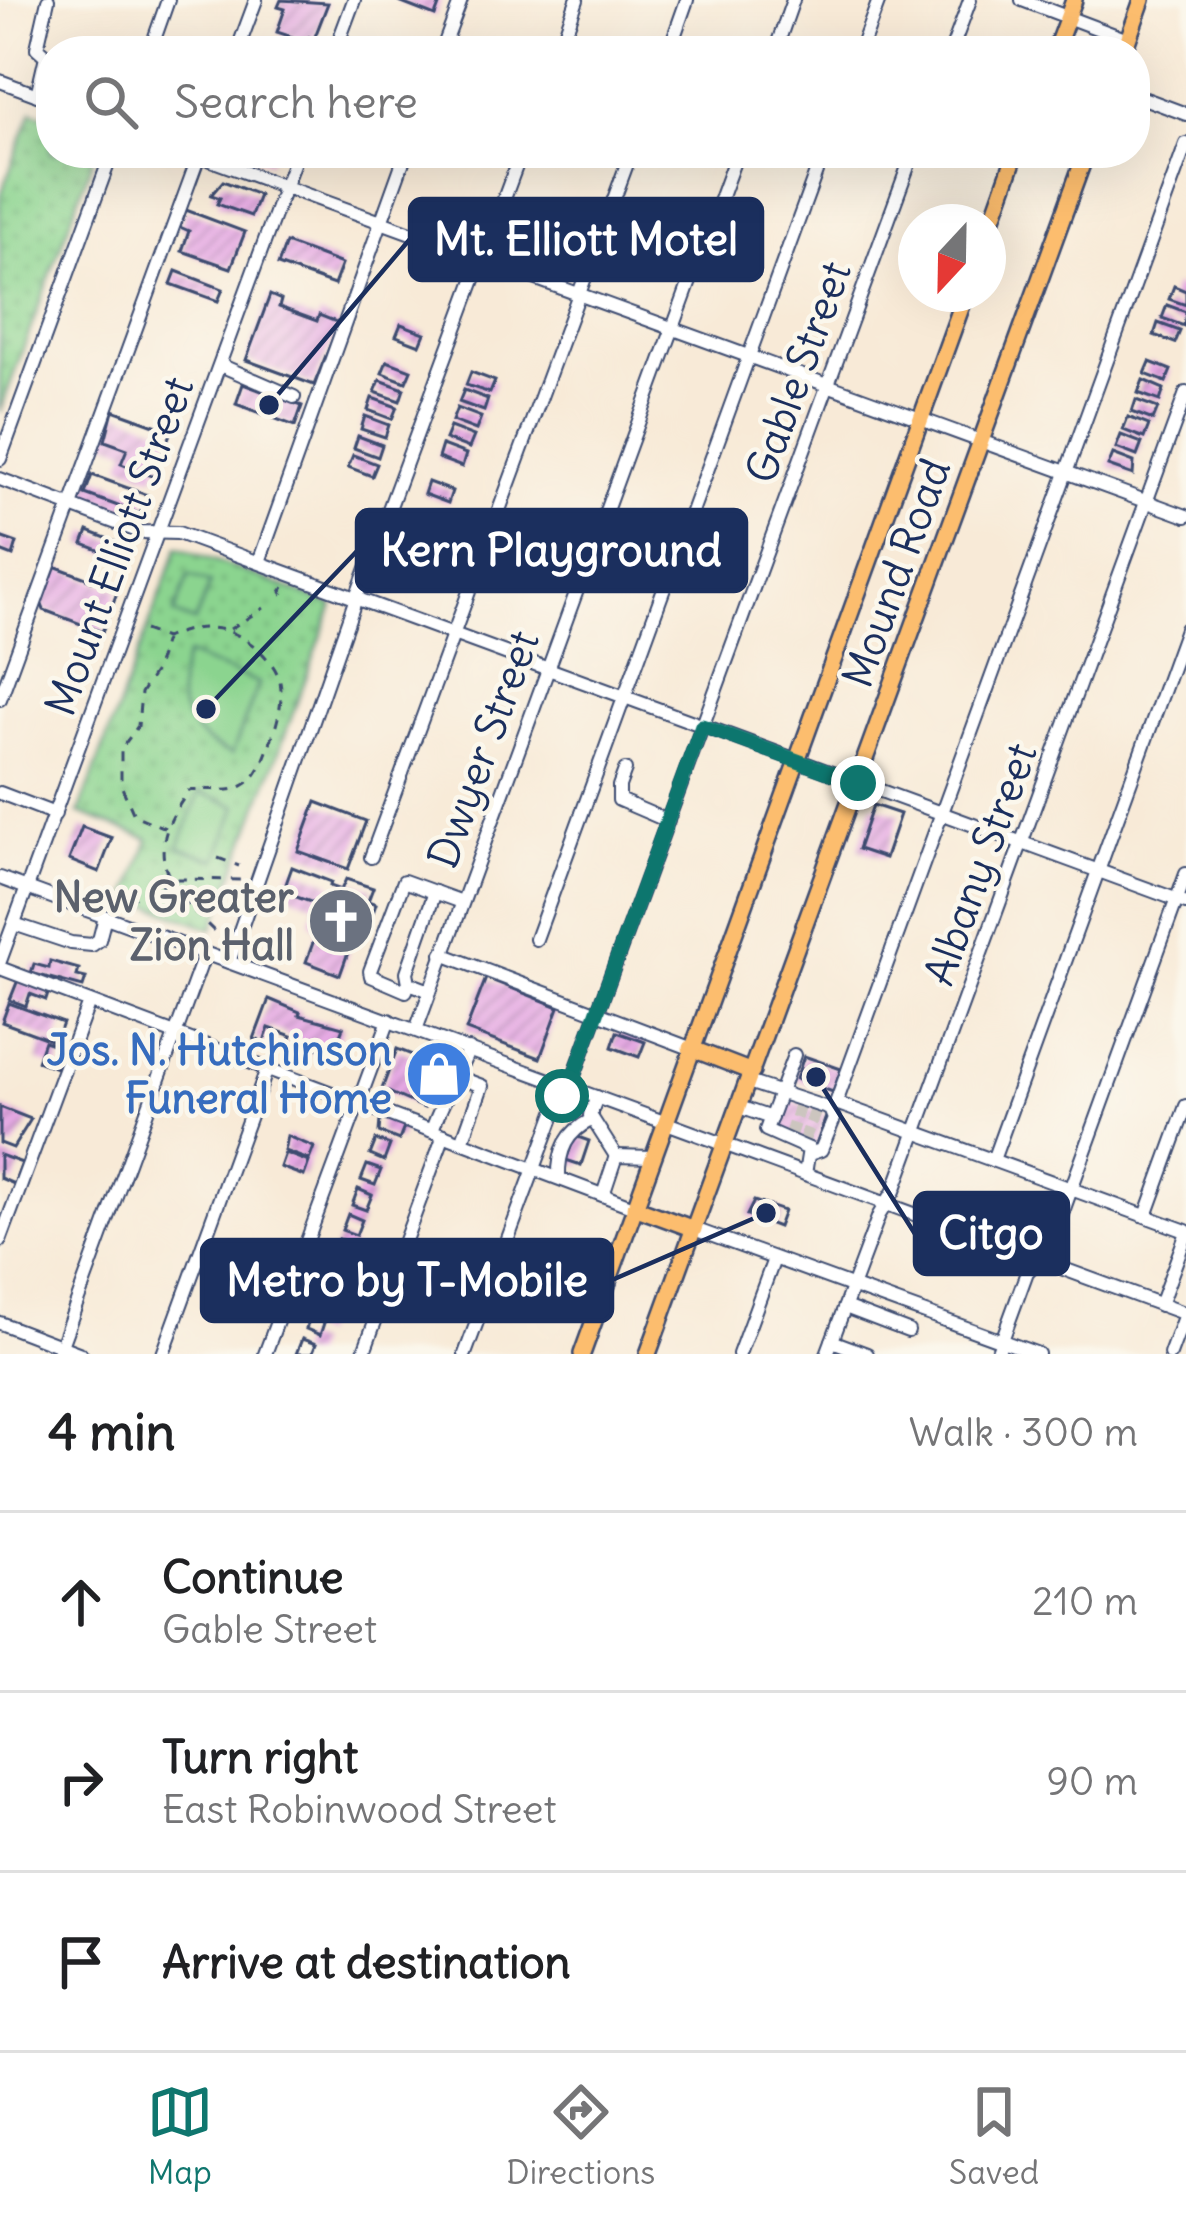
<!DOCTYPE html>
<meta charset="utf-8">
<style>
:root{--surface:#fff;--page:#f2f2f2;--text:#202124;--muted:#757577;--line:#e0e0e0;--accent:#0f766e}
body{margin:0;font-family:Delius,sans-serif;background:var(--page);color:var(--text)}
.compass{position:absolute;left:898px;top:204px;width:108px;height:108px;border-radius:50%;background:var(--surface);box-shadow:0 12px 48px #0002;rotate:202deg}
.stop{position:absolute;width:36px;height:36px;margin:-27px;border:9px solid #0f766e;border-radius:50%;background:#fff}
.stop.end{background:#0f766e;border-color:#fff;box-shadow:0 3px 12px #0008}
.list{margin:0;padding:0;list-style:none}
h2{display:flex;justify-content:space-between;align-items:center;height:156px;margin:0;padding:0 48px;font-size:51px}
h2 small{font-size:39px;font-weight:400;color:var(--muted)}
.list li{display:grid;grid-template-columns:78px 1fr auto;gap:36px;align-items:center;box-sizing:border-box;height:180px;padding:0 48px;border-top:3px solid var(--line)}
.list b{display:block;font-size:45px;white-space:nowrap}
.list p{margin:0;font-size:39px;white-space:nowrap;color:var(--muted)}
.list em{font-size:39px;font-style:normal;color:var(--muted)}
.icon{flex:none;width:66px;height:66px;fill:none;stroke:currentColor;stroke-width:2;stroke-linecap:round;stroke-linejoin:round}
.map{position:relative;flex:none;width:1186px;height:1354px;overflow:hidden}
.search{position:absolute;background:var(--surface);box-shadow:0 12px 48px #0002;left:36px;right:36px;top:36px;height:132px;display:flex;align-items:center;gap:30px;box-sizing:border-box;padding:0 42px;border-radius:48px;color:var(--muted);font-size:45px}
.sheet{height:696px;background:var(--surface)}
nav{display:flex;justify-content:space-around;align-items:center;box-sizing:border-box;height:168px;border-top:3px solid var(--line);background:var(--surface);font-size:33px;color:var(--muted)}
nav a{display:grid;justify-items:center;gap:6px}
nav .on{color:var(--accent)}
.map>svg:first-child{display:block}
.grass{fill:url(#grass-dots);stroke:#538276;stroke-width:3}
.garden{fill:#8bd48f;stroke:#538276;stroke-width:3}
.building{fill:url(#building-hatch)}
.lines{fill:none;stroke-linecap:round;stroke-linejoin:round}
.minor-tunnel{stroke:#ccc5bf;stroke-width:12;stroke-dasharray:12 6;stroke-linecap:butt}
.minor-casing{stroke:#3c4b70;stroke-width:16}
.major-casing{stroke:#3c4b70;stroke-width:20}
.path{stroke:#3c4b70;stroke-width:3;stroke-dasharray:9 9;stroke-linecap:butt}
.minor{stroke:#fff;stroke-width:12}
.major{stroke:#fcbd6e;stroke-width:15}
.route{stroke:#0f766e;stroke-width:15}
.labels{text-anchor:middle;stroke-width:9;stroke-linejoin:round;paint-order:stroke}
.street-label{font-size:42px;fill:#1b2f5e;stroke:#fbf7ec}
.worship-label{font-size:42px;font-weight:bold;fill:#5b616d;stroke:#fbf7ec;text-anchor:end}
.shop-label{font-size:42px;font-weight:bold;fill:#366cbe;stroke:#fbf7ec;text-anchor:end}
.leader{fill:none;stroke:#1b2f5e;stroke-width:4.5}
.callout-dot{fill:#1b2f5e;stroke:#fbf7ec;stroke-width:4.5}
.callout{fill:#1b2f5e;stroke:#1b2f5e;stroke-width:4.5}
.callout-label{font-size:45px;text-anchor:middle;font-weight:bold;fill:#fff}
</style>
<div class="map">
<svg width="1186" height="1354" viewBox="0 0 1186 1354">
<defs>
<pattern id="grass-dots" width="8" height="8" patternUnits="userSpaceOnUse" patternTransform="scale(3)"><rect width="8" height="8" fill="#8bd48f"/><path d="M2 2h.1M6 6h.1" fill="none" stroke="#77b67e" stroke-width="1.8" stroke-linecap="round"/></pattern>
<pattern id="building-hatch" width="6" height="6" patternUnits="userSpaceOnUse" patternTransform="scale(3)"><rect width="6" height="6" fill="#e5a7e3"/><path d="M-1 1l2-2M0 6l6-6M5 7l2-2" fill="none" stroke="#b988bb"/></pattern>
</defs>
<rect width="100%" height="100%" fill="#fbf7ec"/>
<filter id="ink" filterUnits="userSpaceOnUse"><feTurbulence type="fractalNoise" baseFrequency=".00833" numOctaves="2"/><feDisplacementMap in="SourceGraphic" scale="24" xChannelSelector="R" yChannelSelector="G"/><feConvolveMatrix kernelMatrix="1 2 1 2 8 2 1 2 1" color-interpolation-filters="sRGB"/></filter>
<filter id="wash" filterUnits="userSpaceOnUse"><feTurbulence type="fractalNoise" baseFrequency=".004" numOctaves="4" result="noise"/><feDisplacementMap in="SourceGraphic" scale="48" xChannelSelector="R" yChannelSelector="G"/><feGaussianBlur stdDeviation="2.7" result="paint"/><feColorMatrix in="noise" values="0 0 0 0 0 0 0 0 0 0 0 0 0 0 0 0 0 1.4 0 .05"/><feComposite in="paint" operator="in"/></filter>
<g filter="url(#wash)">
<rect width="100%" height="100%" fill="#f8ead7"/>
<g class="grass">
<path d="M32,111L51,119V153H95L0,412V197Z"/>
<path d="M178,547L333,605L213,929L128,897L149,839L79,813Z"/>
</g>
<g class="garden">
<path d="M189,575L210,583L195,622L174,614Z"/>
<path d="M187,655L259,683L232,754C186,737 167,702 187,655Z"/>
<path d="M200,792L237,806L217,860L179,847Z"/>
</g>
<g id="blocks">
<g class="building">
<path d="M281,0L328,3L314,39L309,37L307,42L277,32L285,9L278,7Z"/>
<path d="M394,0H441L435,16Z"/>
<path d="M245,153H273L269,162Z"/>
<path d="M223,181L259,195L251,216L217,204L220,198L211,195Z"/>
<path d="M186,210L245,232L231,268L182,251L189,231L180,227Z"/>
<path d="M286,243L342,264L334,285L278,265Z"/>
<path d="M176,271L223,289L218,301L171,284Z"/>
<path d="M1174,286L1186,291V305L1169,299Z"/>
<path d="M270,295L281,300L279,307L317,321L319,315L339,323L314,385L246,360Z"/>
<path d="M1167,305L1186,312L1184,326L1162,318Z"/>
<path d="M1158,323L1180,331L1175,343L1154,335Z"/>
<path d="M401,324L425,333L420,345L396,336Z"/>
<path d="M387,361L411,370L406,382L382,373Z"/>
<path d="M1150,362L1171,370L1166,382L1145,374Z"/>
<path d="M471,372L495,381L490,393L466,385Z"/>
<path d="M380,380L404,389L400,401L375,392Z"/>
<path d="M1143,380L1164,389L1160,401L1138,393Z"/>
<path d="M243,384L302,406L295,426L236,404Z"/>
<path d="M464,390L488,399L484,411L459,402Z"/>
<path d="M372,398L397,407L392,419L368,410Z"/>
<path d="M1136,400L1158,408L1153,420L1132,412Z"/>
<path d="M457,408L481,417L476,430L452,421Z"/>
<path d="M113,410L171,431L154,477L121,464L127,449L105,441Z"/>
<path d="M365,416L389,425L385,437L361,429Z"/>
<path d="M1128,417L1149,425L1144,438L1123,430Z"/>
<path d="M450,427L474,436L469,448L445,439Z"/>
<path d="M1121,435L1142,443L1137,456L1116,448Z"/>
<path d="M358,436L382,445L378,457L354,448Z"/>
<path d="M442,445L466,454L462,467L438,458Z"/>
<path d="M1113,454L1134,462L1133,475L1108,466Z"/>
<path d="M353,455L377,464L372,476L348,467Z"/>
<path d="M92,475L147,495L140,514L85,494Z"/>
<path d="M428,482L452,491L448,503L424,494Z"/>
<path d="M88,531L129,547L124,560L83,544Z"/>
<path d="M0,537L17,543L13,556L0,551Z"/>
<path d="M54,566L118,590L102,632L44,610L41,602Z"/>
<path d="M316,802L366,821L348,869L298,851Z"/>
<path d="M873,805L900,814L885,858L858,849Z"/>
<path d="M82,827L112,838L99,872L69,860Z"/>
<path d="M292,867L331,882L330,886L341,890L346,879L373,888L368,901L376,904L365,937L361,936L357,946L351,944L340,975L306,962L318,929L310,920L316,904L283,892Z"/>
<path d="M50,961L79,969L77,976L86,978L83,987L31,973L34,964L49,968Z"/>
<path d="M486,978L559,1007L540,1058L466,1030Z"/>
<path d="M18,980L49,991L46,1000L30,994L26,1006L10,1000Z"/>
<path d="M269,999L300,1012L299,1015L343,1027L333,1054L312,1046L309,1054L288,1046L292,1036L269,1028L264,1042L254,1039Z"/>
<path d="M9,1003L63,1023L56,1042L2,1022Z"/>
<path d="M617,1032L645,1042L639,1057L612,1047Z"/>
<path d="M44,1041L65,1048L57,1068L37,1061Z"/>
<path d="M397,1049L448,1069L443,1082L434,1079L424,1108L382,1089Z"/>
<path d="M804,1056L841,1069L833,1092L796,1079Z"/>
<path d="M784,1098L827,1114L816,1145L773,1129Z"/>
<path d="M0,1107L31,1119L13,1148L0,1143Z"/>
<path d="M385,1118L405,1125L399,1140L379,1132L380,1120Z"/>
<path d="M287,1136L314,1147L309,1160L284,1151Z"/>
<path d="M575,1136L589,1141L581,1165L566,1160Z"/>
<path d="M376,1140L390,1145L384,1161L370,1155Z"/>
<path d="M285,1153L309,1162L304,1176L280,1167Z"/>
<path d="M0,1155L22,1163L14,1184L0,1178Z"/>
<path d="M367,1165L381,1170L375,1185L361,1180Z"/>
<path d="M358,1189L372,1195L366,1210L352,1205Z"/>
<path d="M754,1201L784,1211L778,1227L747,1215Z"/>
<path d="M348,1214L362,1220L356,1235L342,1230Z"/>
<path d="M339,1239L353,1245L347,1260L333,1254Z"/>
<path d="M311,1314L325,1320L320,1335L306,1329Z"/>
<path d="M302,1339L316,1344L312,1354H296Z"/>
</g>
</g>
</g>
<g filter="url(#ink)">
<use href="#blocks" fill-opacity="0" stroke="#3c4b70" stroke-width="3"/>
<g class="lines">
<g class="minor-tunnel">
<path d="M790,1135L800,1104"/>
<path d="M804,1140L816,1110"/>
</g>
<g class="minor-casing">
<g id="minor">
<path d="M1022,0L1128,40"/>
<path d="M150,51L168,0"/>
<path d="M237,51L256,0"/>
<path d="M335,51L354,0"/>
<path d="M442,51L461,0"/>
<path d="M559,51L577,0"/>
<path d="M669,51L687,0"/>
<path d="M775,51L793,0"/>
<path d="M860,51L879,0"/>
<path d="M951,51L970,0"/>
<path d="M0,81L51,100"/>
<path d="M37,95L46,56L37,48L48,0"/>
<path d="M1135,95L1186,114"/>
<path d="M1186,144L836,1103L1186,1231"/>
<path d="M192,153L1186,516"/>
<path d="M220,365L294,397"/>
<path d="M0,459L112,153"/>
<path d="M0,479L140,532L178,533L1186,903"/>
<path d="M259,562L406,153"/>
<path d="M0,699L200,153"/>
<path d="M625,770L619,786V800L668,821"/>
<path d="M0,793L55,814"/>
<path d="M371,857L631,153"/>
<path d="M0,878L1186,1314"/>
<path d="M14,924L71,943L92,945L99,940L105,917"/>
<path d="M536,939L823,153"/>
<path d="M442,954L690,1048"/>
<path d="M0,961L297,153"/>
<path d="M229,962L356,598L521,153"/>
<path d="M0,968L634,1207"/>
<path d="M409,983L407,972L435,892"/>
<path d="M430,991L409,983L406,991L371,976L370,971L404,881L462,902"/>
<path d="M416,1030L737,153"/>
<path d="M794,1055L766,1130L809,1149L805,1174"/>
<path d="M458,1077L482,1086L462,1142"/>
<path d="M748,1082L830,1109L834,1119L821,1150L812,1153"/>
<path d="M597,1097L590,1115L616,1156"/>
<path d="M739,1107L771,1118"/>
<path d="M432,1130C442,1101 457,1078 469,1049"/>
<path d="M993,1160L1186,629"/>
<path d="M559,1178C558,1150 567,1132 591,1120"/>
<path d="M603,1195L616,1156L652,1157"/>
<path d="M1146,1216L1186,1106"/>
<path d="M694,1229L1038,1354"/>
<path d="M0,1241L89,1002"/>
<path d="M1160,1305L1186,1235"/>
<path d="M845,1307L908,1331"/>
<path d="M0,1323L81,1354"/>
<path d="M832,1341L867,1354"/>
<path d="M58,1354L205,953"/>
<path d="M163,1354L267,1069"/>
<path d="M265,1354L389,1020"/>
<path d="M363,1354L444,1135"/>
<path d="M465,1354L561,1096L575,1073L913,153"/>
<path d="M739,1354L774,1259"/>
<path d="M827,1354L879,1215L894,1191L1186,393"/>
<path d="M997,1354L1027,1272L1050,1247L1186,874"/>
<path d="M1170,1354L1185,1314"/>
</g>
</g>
<g class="major-casing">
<g id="major">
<path d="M1055,51L1074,0"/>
<path d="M1124,51L1142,0"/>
<path d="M988,232L1016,153"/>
<path d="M690,1048L752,1072"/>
<path d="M634,1207L694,1229"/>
<path d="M582,1354L966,294"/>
<path d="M648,1354L1086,153"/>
</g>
</g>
<g class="path">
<path d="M284,587L281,592L285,598"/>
<path d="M230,629L264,608"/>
<path d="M144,630L165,638C202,622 230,624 260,651C269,660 277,669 280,682C284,702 276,728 269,746C264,760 257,778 244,785C226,796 207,785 189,791C142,853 164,883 215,932"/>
<path d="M165,828L134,815L121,785V749L138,726L141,693L155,671L165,640"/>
<path d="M218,858L239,866"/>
<path d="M127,900L178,879L243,880"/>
</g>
<use href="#minor" class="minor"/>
<use href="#major" class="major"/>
</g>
</g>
<g class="lines" filter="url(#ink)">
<path class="route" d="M562,1096L575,1073L702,726L858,783"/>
</g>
<defs>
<g id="church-disc" transform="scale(3.45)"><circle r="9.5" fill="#6b7280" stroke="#fbf7ec"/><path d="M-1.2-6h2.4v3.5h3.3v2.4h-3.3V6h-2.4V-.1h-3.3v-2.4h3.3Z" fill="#fff"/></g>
<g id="shop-disc" transform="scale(3.45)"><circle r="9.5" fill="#3f7fe0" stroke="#fbf7ec"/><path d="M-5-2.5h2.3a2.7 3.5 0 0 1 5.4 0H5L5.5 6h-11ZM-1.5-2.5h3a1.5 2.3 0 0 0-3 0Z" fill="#fff"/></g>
</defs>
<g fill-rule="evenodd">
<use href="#church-disc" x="341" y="921"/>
<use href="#shop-disc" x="439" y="1074"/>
</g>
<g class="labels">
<g class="street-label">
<text transform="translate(798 372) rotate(-70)" y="15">Gable Street</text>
<text transform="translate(119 546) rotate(-70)" y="15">Mount Elliott Street</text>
<text transform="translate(896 573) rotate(-70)" y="15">Mound Road</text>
<text transform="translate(483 749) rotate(-70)" y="15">Dwyer Street</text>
<text transform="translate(980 864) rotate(-70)" y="15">Albany Street</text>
</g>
<g class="worship-label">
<text x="294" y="912">New Greater<tspan x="294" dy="48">Zion Hall</tspan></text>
</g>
<g class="shop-label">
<text x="392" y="1065">Jos. N. Hutchinson<tspan x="392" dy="48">Funeral Home</tspan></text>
</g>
</g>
<path class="leader" d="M269 405L410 239M206 709L357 551M816 1077L915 1234M766 1213L612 1280"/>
<g class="callout-dot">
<circle cx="269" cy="405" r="12"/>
<circle cx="206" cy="709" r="12"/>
<circle cx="816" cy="1077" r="12"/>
<circle cx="766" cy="1213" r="12"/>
</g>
<g class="callout">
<rect x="410" y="199" width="352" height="81" rx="12"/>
<rect x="357" y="510" width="389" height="81" rx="12"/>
<rect x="915" y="1193" width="153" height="81" rx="12"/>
<rect x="202" y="1240" width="410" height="81" rx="12"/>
</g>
<g class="callout-label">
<text x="586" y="255">Mt. Elliott Motel</text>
<text x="551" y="566">Kern Playground</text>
<text x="991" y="1249">Citgo</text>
<text x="407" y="1296">Metro by T-Mobile</text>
</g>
</svg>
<svg class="compass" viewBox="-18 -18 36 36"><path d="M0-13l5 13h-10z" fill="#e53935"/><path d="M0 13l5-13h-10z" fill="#757577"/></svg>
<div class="stop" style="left:562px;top:1096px"></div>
<div class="stop end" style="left:858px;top:783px"></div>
<div class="search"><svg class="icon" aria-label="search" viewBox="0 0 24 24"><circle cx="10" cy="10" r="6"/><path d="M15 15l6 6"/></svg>Search here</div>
</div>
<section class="sheet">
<h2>4 min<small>Walk · 300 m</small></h2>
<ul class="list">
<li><svg class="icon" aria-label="ahead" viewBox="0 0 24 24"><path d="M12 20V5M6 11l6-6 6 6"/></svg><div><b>Continue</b><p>Gable Street</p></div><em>210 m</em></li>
<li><svg class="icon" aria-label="right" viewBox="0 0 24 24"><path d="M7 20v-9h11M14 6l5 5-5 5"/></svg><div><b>Turn right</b><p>East Robinwood Street</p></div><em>90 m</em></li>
<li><svg class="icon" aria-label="arrive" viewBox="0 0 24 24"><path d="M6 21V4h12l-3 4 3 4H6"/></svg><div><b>Arrive at destination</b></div></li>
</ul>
</section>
<nav>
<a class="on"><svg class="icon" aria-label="map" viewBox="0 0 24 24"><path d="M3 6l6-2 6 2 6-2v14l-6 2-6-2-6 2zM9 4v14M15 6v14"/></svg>Map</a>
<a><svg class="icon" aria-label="directions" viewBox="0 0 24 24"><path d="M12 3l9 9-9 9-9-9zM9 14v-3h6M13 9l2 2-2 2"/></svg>Directions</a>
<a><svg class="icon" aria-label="saved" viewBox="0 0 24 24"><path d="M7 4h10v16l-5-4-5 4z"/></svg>Saved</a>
</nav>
